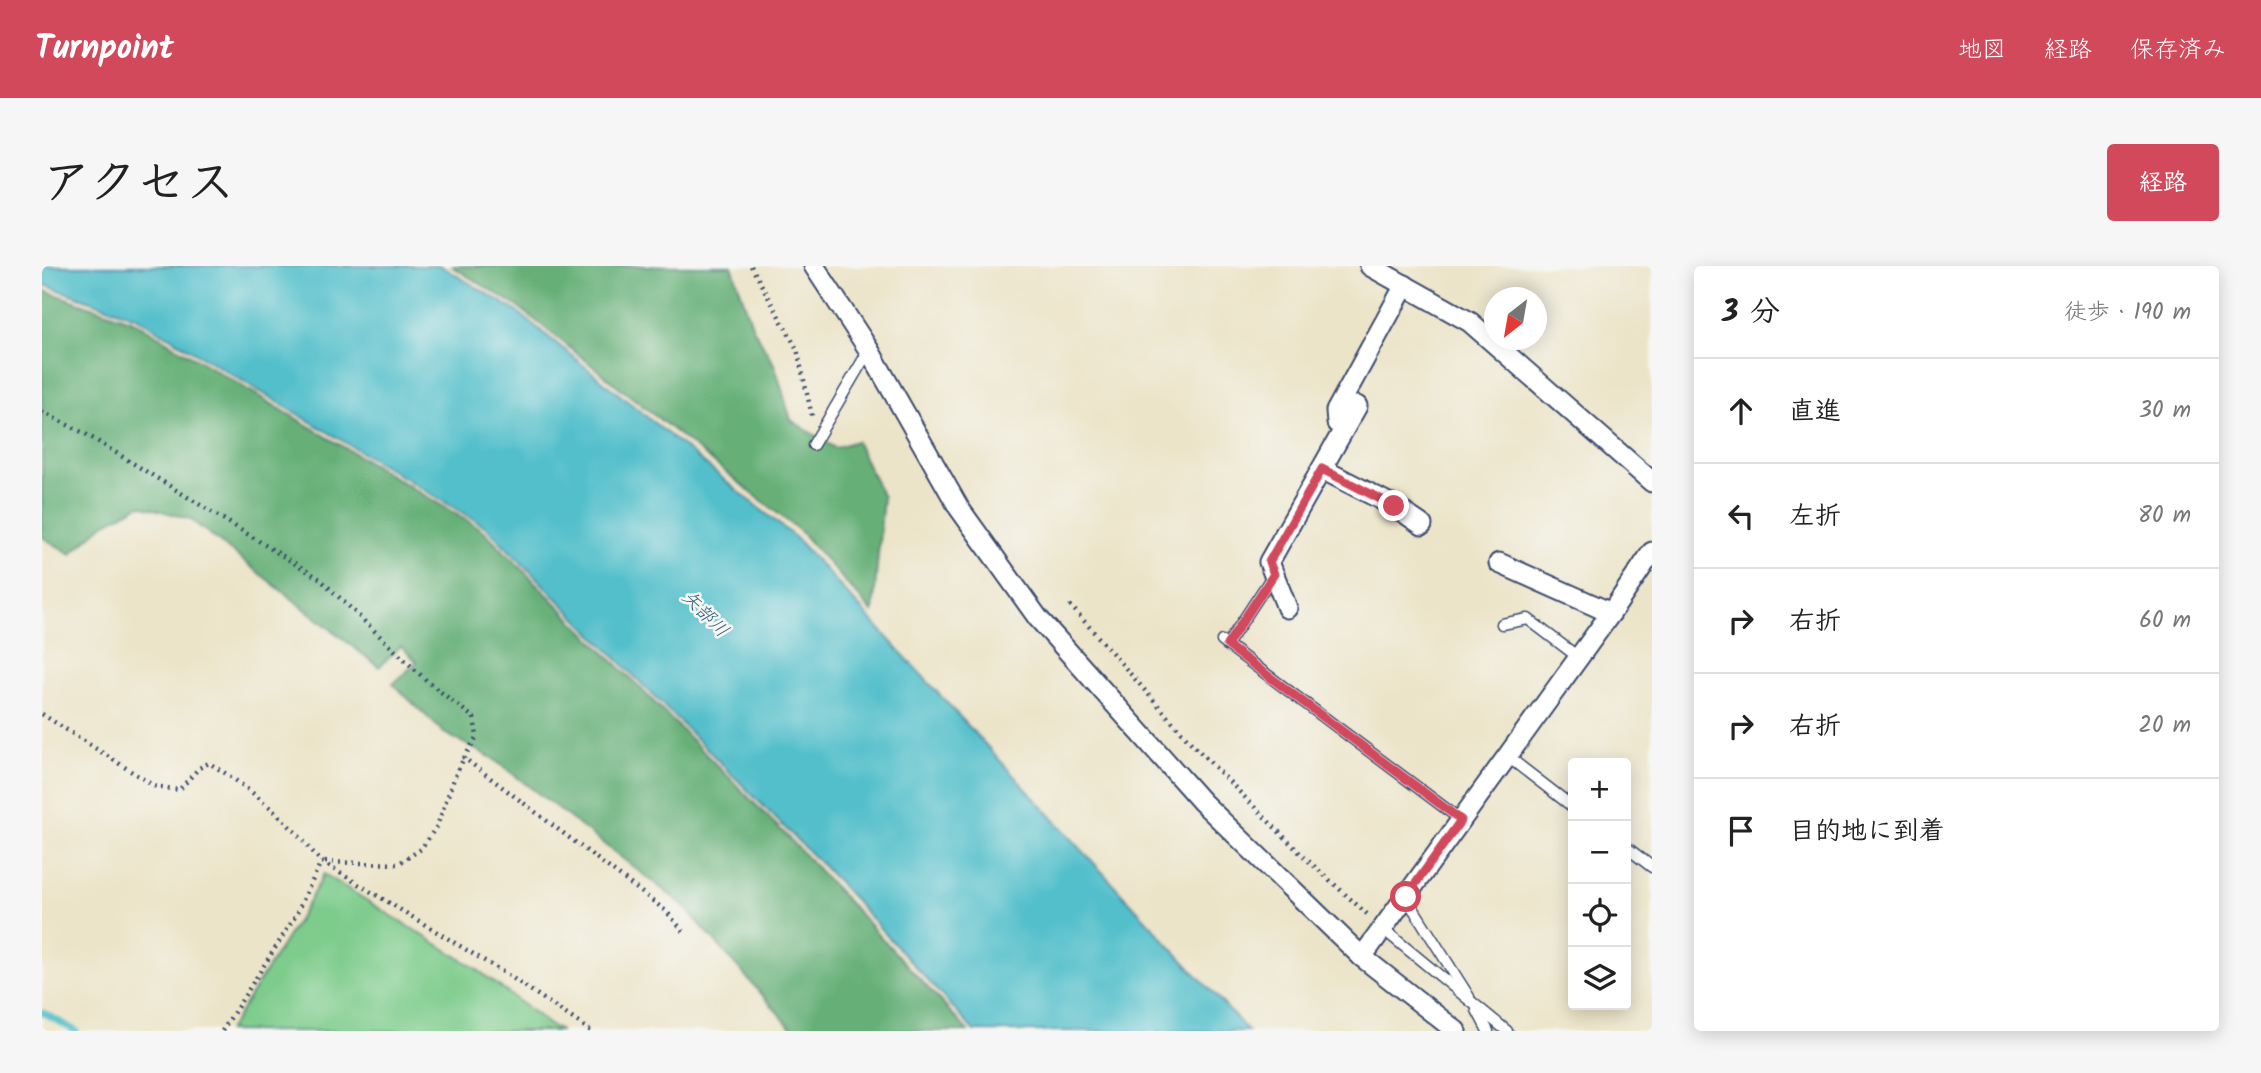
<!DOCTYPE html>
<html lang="ja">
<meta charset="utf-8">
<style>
:root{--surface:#fff;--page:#f6f6f6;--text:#222;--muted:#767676;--line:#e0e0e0;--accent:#d1495b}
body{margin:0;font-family:Kalam,"Klee One",sans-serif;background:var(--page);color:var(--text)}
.controls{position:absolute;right:21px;bottom:21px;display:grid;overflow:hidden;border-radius:7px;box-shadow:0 4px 18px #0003}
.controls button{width:63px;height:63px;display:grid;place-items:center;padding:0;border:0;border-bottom:2px solid var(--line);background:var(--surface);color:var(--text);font:35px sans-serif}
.compass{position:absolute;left:1442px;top:21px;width:63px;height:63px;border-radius:50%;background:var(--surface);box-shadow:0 4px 18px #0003;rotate:211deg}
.stop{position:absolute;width:21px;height:21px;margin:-16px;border:5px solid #d1495b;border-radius:50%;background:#fff}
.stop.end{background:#d1495b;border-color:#fff;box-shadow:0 2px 7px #0008}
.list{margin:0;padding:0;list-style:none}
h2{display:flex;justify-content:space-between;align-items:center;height:91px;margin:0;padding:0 28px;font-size:30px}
h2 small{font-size:23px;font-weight:400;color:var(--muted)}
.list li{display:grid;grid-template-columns:46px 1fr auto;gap:21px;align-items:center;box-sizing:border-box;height:105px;padding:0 28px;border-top:2px solid var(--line)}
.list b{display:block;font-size:26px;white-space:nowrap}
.list em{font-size:23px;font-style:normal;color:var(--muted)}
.icon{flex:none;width:38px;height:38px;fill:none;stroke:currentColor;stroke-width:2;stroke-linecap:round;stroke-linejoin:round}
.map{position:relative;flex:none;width:1610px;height:765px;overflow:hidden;border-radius:7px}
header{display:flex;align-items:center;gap:42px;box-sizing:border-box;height:98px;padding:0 35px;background:var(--accent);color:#fff}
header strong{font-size:33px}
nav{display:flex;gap:38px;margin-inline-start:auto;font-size:24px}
.intro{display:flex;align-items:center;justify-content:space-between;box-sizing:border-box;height:168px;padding:0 42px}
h1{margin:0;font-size:49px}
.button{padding:18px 32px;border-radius:7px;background:var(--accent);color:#fff;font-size:24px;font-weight:700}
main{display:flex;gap:42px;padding:0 42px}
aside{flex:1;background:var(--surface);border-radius:7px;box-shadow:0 4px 18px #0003}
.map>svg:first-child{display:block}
.green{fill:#7ecc8c;stroke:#4c7e75;stroke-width:2}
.forest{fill:#66b078;stroke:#40706b;stroke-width:2}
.water{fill:#52bfcb;stroke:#367794;stroke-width:2}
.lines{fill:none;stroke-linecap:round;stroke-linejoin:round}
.stream{stroke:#52bfcb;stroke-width:7}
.lane-casing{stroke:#3a4a6e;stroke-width:13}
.street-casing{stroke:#3a4a6e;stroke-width:23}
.path{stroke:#3a4a6e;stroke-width:4.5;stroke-dasharray:2 5;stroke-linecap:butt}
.lane{stroke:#fff;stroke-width:10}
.street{stroke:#fff;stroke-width:19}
.route{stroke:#d1495b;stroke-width:9}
.labels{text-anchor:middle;stroke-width:5;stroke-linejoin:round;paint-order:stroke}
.water-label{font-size:19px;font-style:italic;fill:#2c5a7f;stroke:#f6f6f2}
</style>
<header>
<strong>Turnpoint</strong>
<nav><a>地図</a><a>経路</a><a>保存済み</a></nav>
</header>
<div class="intro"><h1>アクセス</h1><a class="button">経路</a></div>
<main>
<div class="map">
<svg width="1610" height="765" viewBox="0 0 1610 765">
<rect width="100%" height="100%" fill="#f6f6f2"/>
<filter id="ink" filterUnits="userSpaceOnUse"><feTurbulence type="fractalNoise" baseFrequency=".0143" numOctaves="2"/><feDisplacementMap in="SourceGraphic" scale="14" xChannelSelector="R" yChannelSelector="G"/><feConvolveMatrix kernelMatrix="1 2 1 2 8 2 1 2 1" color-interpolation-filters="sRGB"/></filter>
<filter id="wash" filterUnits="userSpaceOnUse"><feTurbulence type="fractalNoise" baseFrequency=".00686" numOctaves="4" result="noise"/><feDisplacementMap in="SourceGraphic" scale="28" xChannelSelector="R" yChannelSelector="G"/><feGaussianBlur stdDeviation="1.57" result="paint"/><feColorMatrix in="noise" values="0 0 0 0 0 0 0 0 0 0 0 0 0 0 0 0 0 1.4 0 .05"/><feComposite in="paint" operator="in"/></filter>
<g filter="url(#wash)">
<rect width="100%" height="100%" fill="#ece4c8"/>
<path class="green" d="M282,608L432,701L510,761L519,765H186L258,651Z"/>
<g class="forest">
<path d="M409,0H690L711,62L733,100L749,154L793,182L814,175L841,231L831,347L759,266L478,42Z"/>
<path d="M0,24L91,55L442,265L747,572L926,765H752L641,639L450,492L402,467L351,418L375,396L359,380L337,401L148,253L98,239L62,258L29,288L0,271Z"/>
</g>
<path class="water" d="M0,0H399L476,46L754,272L1206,765H932L784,603L444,261L94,51L0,18Z"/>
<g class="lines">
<path class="stream" d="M0,746L34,765"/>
</g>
</g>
<g filter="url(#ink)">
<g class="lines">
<g class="lane-casing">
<g id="lane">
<path d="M771,179L827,84"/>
<path d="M1460,358L1486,353L1536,391"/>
<path d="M1180,375L1419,554"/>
<path d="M1185,379L1231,309"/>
<path d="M1465,490L1531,541"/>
<path d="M1584,581L1610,601"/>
<path d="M1364,631L1427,731"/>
<path d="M1341,663L1465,765"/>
<path d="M1435,744L1446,765"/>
</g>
</g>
<g class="street-casing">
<g id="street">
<path d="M772,0L827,84L917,242L996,352L1160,536L1320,691L1414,765"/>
<path d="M1328,0L1428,56L1610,216"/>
<path d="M1303,161L1295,157L1294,145L1363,19"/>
<path d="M1280,203L1352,240L1380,259"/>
<path d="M1457,297L1569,347"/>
<path d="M1245,342L1227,296L1315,140"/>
<path d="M1320,691L1569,347L1610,286"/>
</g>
</g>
<g class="path">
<path d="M709,0L755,83L770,150"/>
<path d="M0,146L42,167L278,313L386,416L432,452L435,470L422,492L624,645L642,666"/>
<path d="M1028,339L1150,478L1260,589L1325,648"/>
<path d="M0,448L112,520L137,524L157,502L167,497C209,522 249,557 279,596"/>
<path d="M280,596L469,711L549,765"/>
<path d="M283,596L356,598L379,583L395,560L413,510L422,492"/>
<path d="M180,765L253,651L279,596"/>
</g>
<use href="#lane" class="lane"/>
<use href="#street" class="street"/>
</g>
</g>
<g class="lines" filter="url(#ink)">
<path class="route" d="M1352,240L1280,203L1227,296L1232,308L1185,379L1419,554L1364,631"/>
</g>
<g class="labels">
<g class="water-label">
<text transform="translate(664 347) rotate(45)" y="7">矢部川</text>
</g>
</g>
</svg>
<div class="controls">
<button>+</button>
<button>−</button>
<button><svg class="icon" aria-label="locate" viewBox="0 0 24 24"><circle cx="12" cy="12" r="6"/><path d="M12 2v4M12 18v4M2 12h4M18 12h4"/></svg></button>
<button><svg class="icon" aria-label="layers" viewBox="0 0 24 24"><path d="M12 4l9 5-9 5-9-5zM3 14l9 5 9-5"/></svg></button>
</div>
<svg class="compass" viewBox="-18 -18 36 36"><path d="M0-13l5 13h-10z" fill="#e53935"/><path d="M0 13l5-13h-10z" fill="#767676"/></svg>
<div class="stop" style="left:1364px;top:631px"></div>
<div class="stop end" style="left:1352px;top:240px"></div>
</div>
<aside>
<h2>3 分<small>徒歩 · 190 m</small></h2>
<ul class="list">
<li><svg class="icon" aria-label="ahead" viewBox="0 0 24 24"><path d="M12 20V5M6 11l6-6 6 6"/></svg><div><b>直進</b></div><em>30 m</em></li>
<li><svg class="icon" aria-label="left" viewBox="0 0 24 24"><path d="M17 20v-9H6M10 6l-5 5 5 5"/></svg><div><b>左折</b></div><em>80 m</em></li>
<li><svg class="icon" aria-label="right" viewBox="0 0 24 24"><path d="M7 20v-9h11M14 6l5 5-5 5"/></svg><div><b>右折</b></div><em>60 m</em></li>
<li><svg class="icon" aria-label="right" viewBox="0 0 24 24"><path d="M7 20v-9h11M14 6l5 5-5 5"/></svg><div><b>右折</b></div><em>20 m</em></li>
<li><svg class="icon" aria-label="arrive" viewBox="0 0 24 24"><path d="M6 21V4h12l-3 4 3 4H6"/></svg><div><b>目的地に到着</b></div></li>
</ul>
</aside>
</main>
